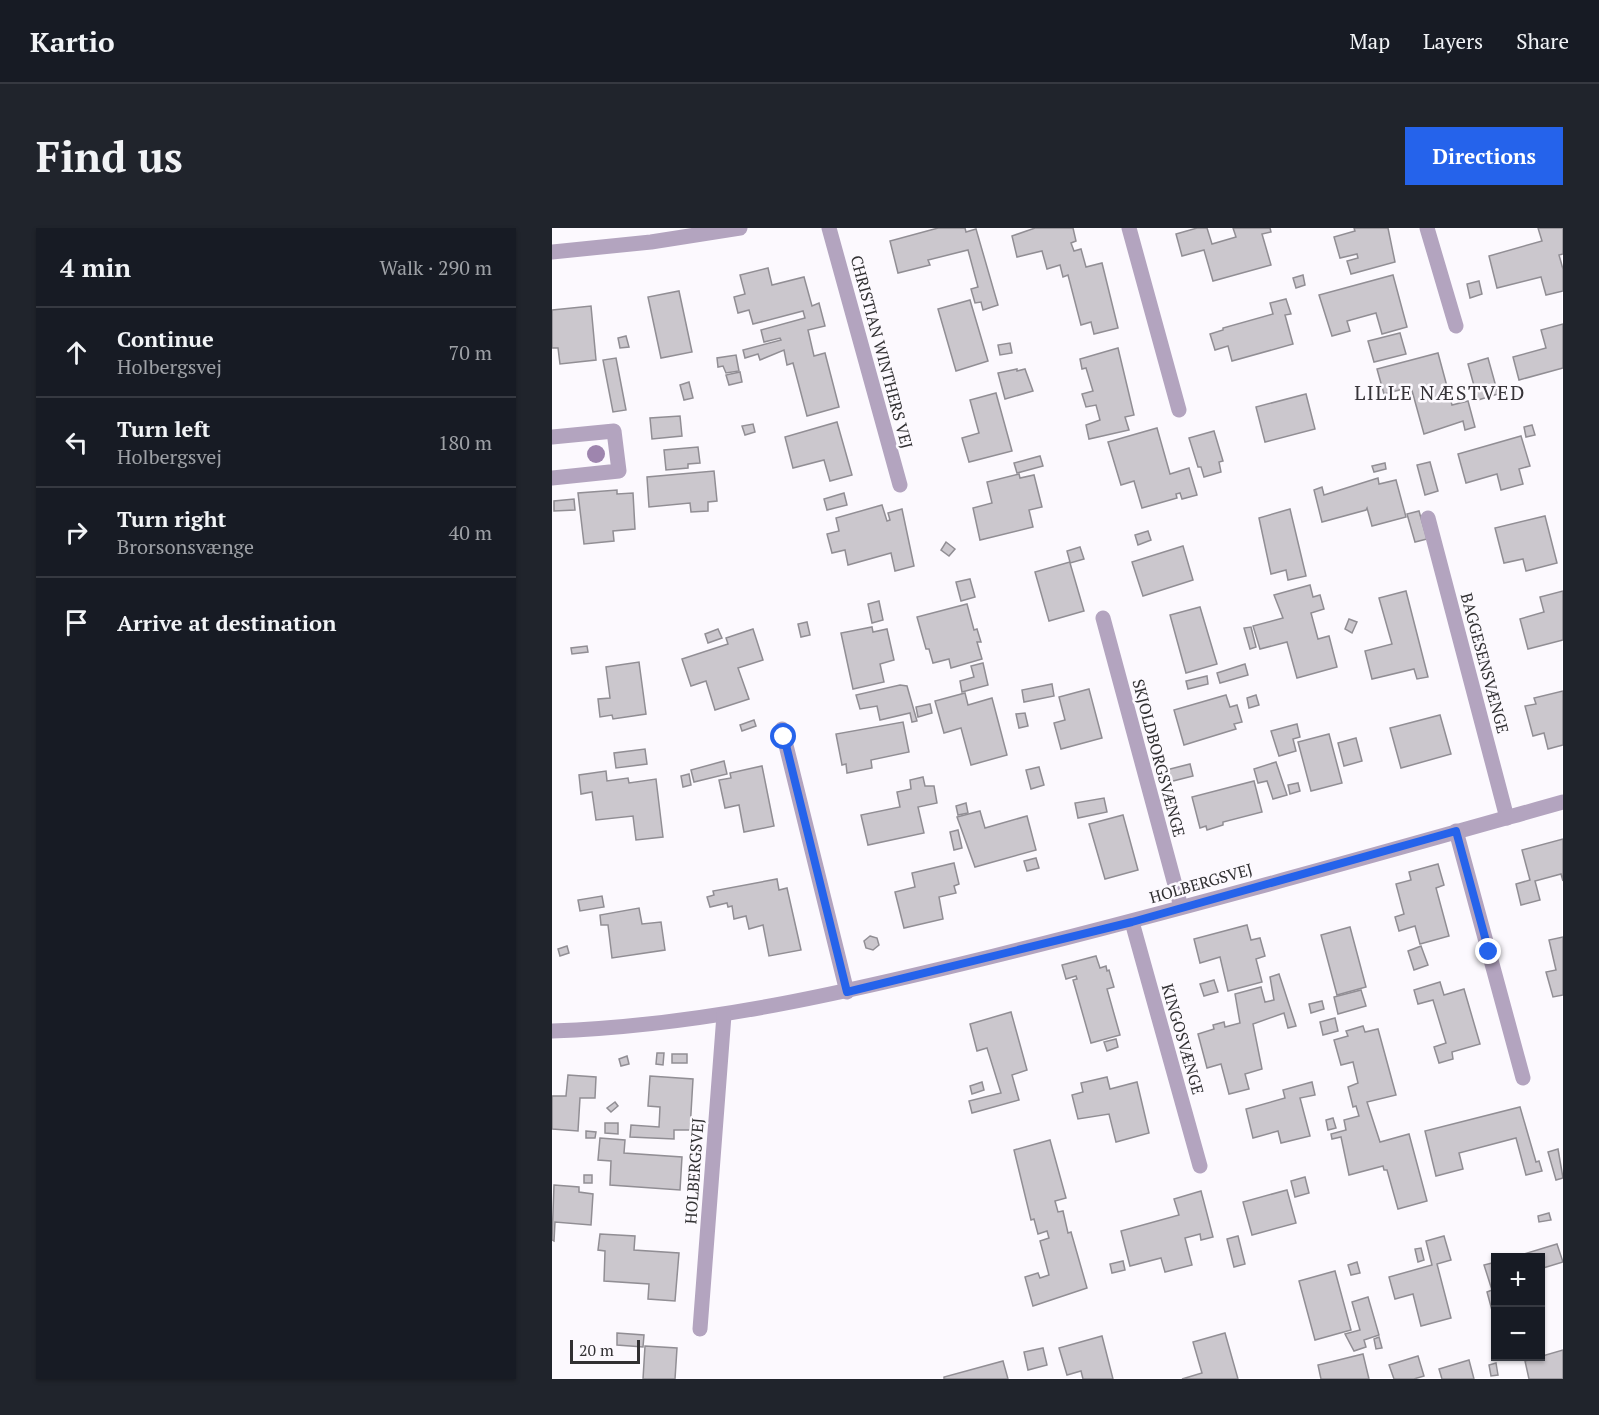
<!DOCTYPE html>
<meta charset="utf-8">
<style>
:root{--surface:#171b24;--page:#20242c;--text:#f1f3f6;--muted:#9ea1a6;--line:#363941;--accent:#2563eb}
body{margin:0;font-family:"PT Serif",serif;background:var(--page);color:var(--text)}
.controls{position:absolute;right:18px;bottom:18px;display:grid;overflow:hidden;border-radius:0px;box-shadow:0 2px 4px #0004}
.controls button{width:54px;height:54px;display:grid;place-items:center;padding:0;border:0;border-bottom:2px solid var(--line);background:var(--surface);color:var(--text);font:30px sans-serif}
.scale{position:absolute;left:18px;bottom:15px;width:70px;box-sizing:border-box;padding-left:6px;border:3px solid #313032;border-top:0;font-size:16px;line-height:21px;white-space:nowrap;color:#313032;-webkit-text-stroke:4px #fcf9fe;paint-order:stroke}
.stop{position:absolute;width:18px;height:18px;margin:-14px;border:4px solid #2563eb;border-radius:50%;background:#fff}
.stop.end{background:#2563eb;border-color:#fff;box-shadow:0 2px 6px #0008}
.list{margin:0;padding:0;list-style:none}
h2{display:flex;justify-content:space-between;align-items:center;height:78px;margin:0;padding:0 24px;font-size:26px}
h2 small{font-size:20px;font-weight:400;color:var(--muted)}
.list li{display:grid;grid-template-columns:39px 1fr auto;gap:18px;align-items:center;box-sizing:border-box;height:90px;padding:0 24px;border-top:2px solid var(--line)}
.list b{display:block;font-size:22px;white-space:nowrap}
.list p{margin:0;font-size:20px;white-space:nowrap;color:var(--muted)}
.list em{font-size:20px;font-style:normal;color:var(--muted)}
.icon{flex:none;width:33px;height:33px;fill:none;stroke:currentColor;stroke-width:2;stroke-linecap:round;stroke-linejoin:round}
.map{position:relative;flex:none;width:1011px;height:1151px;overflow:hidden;border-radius:0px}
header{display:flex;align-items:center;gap:36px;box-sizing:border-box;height:84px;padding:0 30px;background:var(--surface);border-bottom:2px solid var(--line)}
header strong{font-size:28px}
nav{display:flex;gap:33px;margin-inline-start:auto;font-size:21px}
.intro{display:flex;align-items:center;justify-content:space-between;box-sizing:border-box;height:144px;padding:0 36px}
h1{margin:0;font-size:42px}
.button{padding:15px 27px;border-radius:0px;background:var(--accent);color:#fff;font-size:21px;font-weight:700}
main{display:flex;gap:36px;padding:0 36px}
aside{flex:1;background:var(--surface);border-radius:0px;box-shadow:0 2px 4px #0004}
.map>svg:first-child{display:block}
.building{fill:#cbc7cd;stroke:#918e94;stroke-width:1.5}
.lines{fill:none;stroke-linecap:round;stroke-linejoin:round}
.minor{stroke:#b3a4bf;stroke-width:15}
.tree{fill:#9e85ae}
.route{stroke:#2563eb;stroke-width:8}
.labels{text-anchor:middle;stroke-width:5;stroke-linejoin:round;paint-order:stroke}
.street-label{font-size:16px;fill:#313032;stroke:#fcf9fe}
.quarter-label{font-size:20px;letter-spacing:1.5px;fill:#363338;stroke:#fcf9fe}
</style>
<header>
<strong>Kartio</strong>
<nav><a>Map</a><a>Layers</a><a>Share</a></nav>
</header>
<div class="intro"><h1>Find us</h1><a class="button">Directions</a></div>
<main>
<aside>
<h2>4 min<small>Walk · 290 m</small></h2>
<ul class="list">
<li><svg class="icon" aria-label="ahead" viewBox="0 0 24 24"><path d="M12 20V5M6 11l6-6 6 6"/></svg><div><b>Continue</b><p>Holbergsvej</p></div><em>70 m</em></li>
<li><svg class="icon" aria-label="left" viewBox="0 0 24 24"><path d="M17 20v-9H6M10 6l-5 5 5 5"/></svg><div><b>Turn left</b><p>Holbergsvej</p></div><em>180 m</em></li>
<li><svg class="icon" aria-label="right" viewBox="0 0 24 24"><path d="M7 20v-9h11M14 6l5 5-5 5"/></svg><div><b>Turn right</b><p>Brorsonsvænge</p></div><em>40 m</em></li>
<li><svg class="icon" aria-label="arrive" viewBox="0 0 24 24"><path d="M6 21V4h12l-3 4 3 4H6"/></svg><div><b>Arrive at destination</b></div></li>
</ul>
</aside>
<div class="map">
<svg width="1011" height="1151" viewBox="0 0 1011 1151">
<rect width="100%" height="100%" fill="#fcf9fe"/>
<g class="building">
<path d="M386,0H413L414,4L424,1L446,77L431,82L429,74L423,75L419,61L426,59L416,22L376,32L378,37L346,45L338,13Z"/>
<path d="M483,0H521L524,13L519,15L522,23L529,21L534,39L550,35L566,100L542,106L539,94L529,97L516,47L511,49L508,37L495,41L490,23L465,29L460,8Z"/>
<path d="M645,0H655L660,16L684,9L681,0H718L719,4L710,6L719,37L661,53L652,22L630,28L624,6Z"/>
<path d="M802,0H836L843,34L799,46L795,33L806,30L805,26L788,30L782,9L803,3Z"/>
<path d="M986,0H1011V26L1007,27L1011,41V63L994,67L989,49L945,60L937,28L990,13Z"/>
<path d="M216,40L220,57L252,49L260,78L267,75L273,98L256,102L262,128L273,125L287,179L255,188L241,135L235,137L232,122L208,132L206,126L193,130L191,122L229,112L228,110L212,114L209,102L253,90L251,83L201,96L197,82L186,85L182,69L193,66L188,47Z"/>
<path d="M751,47L753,57L744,60L741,50Z"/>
<path d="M841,47L855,99L830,106L824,85L795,93L798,103L780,108L767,67Z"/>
<path d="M927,53L930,66L918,70L915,56Z"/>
<path d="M127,63L140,124L109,130L96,69Z"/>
<path d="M734,71L739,86L733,87L741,116L680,133L676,118L663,122L658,106L671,102V100L721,86L718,75Z"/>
<path d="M418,72L436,133L404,143L386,81Z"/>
<path d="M39,78L44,132L8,136L6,120H0V82Z"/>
<path d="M1011,96V140L967,152L961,129L994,120L989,102Z"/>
<path d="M848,105L854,126L822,134L816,113Z"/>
<path d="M74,108L77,119L68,120L66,110Z"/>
<path d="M458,115L460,125L448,127L446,117Z"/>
<path d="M566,120L582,187L573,189L577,202L537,211L534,197L548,192L544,177L534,179L530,166L541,163L534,140L530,141L528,131Z"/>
<path d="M886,125L900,177L916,173L923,199L913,202L911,193L872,206L859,159L832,166L825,141Z"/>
<path d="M184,127L187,143L174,145L171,138L166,139L165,130Z"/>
<path d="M64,130L74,182L61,184L51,132Z"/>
<path d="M936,130L946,166L926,172L916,136Z"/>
<path d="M465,141V143L473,141L481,163L453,171L446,145Z"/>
<path d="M188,144L190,154L177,157L174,147Z"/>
<path d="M137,154L141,170L132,172L128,157Z"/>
<path d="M444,165L460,223L417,234L410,210L427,205L418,172Z"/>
<path d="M754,166L763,201L713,214L704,179Z"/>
<path d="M128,188L130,208L100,211L98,190Z"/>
<path d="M285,194L300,247L278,253L272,232L241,240L233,209Z"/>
<path d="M201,196L203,204L193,207L190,198Z"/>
<path d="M980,197L983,207L974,209L972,199Z"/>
<path d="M605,200L618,246L637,240L645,267L630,271L628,265L624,266L625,270L590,280L582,253L569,257L556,214Z"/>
<path d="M662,203L671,233L667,234L669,244L652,249L649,239H646L637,210Z"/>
<path d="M969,208L978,238L967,241L971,256L949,262L945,246L914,255L906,226Z"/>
<path d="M146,219L148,235L136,236V240L114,242L112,222Z"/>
<path d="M488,228L491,238L465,245L462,235Z"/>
<path d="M878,234L886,263L873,267L865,237Z"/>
<path d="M833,235L834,241L822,244L820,238Z"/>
<path d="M162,243L165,273L156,274V283L139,284L138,275L97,279L95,249Z"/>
<path d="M467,246L468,250L482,247L490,279L477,282L481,299L428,312L421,280L440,275L435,254Z"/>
<path d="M826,250L827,256L844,252L854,289L820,298L815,280L814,282L770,294L762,262L770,259L772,267Z"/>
<path d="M65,262V266L81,265L83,301L61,303L62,313L32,316L26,265Z"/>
<path d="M292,265L295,277L275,282L272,271Z"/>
<path d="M22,271L23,282L2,283V273Z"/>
<path d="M330,277L335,293L338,292L336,285L350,281L362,338L343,343L339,325L296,337L293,322L280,325L275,306L287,303L284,290Z"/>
<path d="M738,281L754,348L736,352L734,342L719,346L707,290Z"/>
<path d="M867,283L875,311L863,314L855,286Z"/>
<path d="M993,288L1005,335L974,343L971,331L952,335L943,300Z"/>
<path d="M596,303L599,312L586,317L583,307Z"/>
<path d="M394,314L403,321L397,328L389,322Z"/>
<path d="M631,318L641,352L591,368L580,334Z"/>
<path d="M528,319L532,331L518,335L532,383L497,393L483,344L518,334L515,323Z"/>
<path d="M418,351L423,369L409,373L404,354Z"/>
<path d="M758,357L761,369L768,367L772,381L759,385L766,411L777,408L785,439L745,450L735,414L708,421L701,398L731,390L722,367Z"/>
<path d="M854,363L876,449L865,451L862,441L820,451L813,423L840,416L827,370Z"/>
<path d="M1011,363V412L976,421L968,391L992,384L988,369Z"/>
<path d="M327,373L331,392L320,395L316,376Z"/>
<path d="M415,376L422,402L425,401L429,414H425L430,431L399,440L397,431L381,435L377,421H374L365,389Z"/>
<path d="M648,379L665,436L634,445L618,387Z"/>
<path d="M797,391L805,394L800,405L793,401Z"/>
<path d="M255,394L258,407L249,409L246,396Z"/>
<path d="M320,399L321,404L335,401L342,432L328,436L332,454L301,461L289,405Z"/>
<path d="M699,399L704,419L698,421L692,400Z"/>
<path d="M166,401L170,410L156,415L153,406Z"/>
<path d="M201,401L211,432L186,440L197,471L163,482L154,453L139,458L130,431L176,416L174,410Z"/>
<path d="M35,418L36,424L20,426L19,420Z"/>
<path d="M87,434L94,486L61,491L60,487L48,489L46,471L58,470L54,439Z"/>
<path d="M431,435L436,457L410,464L408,453L422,449L419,438Z"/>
<path d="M693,436L696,447L668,455L665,445Z"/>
<path d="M655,448L656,456L636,461L634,453Z"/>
<path d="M500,456L502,468L472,474L470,462Z"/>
<path d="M348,457L355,458L365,493L360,494L358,485L328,492L325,478L308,481L304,467Z"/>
<path d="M537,461L550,510L509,521L502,495L513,492L507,469Z"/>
<path d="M1011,463V517L996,521L992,505L981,508L973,478L984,476L982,470Z"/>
<path d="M413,465L416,477L440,470L455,527L419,537L409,500L392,505L383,473Z"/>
<path d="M674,467L678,479L685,477L690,494L682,496L684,501L632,517L622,482Z"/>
<path d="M704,467L707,477L697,480L695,470Z"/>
<path d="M378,476L380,485L366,489L364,479Z"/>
<path d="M473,485L476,498L467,500L464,486Z"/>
<path d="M888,487L899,526L849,540L838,500Z"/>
<path d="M202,492L204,498L190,503L188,497Z"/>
<path d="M351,494L357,524L319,532L320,540L295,545L294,536L290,537L284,506Z"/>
<path d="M745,496L748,509L741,511L744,523L727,528L719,503Z"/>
<path d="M777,506L790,555L759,563L746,514Z"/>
<path d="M804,510L810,533L792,538L786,515Z"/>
<path d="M93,521L95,536L64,540L62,525Z"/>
<path d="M172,533L175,546L142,554L139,542Z"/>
<path d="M724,534L735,567L721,571L715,553L706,555L702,541Z"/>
<path d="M638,536L641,548L617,554L614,542Z"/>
<path d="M210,538L222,598L192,604L187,577L173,580L167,552L179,550L178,545Z"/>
<path d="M487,539L492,557L479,561L474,542Z"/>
<path d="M54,543L55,553L76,550L77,555L104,551L111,609L84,612L81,588L44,592L40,564L29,566L27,547Z"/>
<path d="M137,546L139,557L131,559L129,548Z"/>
<path d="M371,549L373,558H382L385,575L366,579L372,605L316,617L309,587L348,579L345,564L359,561L358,552Z"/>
<path d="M702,553L710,584L671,594V597L655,602L654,598L648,600L640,569Z"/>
<path d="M746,555L748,563L738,566L736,557Z"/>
<path d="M552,570L555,584L526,590L523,575Z"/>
<path d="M414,575L416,585L406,587L404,578Z"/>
<path d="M428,583L433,600L475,588L484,622L423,639L405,589Z"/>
<path d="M571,587L586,642L553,651L537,596Z"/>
<path d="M406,602L410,620L402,622L398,604Z"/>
<path d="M1011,611V653L1009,646L983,653L988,672L969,677L964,656L978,652L970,622Z"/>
<path d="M484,630L487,640L475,643L472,633Z"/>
<path d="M402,635L407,656L402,658L404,665L387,669L391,691L352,700L343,664L363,659L360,645Z"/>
<path d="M886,636L892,657L884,660L897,708L868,716L863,698L847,703L843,689L852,686L844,656L859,652L857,644Z"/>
<path d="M225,651L227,662L235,660L249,722L217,728L211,697L197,701L194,688L182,691L180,678L176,679L175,675L158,679L155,669L162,667L161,663Z"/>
<path d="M50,668L52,679L28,683L26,672Z"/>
<path d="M87,680L90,696L109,694L113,722L60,730L56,697H49L48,687Z"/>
<path d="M695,697L699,712L708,710L713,728L704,731L710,754L676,763L668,729L648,735L642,711Z"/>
<path d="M798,699L814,759L785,767L769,707Z"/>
<path d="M318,708L325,710L327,717L321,722L314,720L312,713Z"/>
<path d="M1011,709V767L1001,769L994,744L1004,742L997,712Z"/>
<path d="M15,718L17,725L8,728L6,721Z"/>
<path d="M869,718L876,737L862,742L856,723Z"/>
<path d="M544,728L548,740L554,738L555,743L557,742L562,759L555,761L568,807L539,815L521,752L525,751L524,748L514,751L510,737Z"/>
<path d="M727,746L744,798L736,800L732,785L701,796L710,841L693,846L697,861L677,866L669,836L655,840L646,806L662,801L661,797L672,794L673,799L688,795L683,766L709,759L713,774L722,772L718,749Z"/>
<path d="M662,752L666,764L652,768L648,756Z"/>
<path d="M888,754L892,767L912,761L928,816L900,824L901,831L887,835L882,819L894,815L881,772L866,776L862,762Z"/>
<path d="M809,762L814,778L786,786L782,769Z"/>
<path d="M770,773L772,781L759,785L757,776Z"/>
<path d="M459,784L475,842L460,847L467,872L420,885L417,873L449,865L435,820L425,823L418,796Z"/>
<path d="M783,790L786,803L771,807L768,794Z"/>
<path d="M811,798L813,804L826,801L844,867L815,874L828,914L857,906L875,973L846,981L835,942H832L831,938L797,947L789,909L780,911L779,906L794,902L792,892L807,888L804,878L801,879L796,859L806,855L801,834L789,837L782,812L796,808L794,803Z"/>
<path d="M564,811L566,819L555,823L552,814Z"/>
<path d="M105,825H112L111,837L104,836Z"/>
<rect x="120" y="826" width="15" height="9"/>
<path d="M75,828L77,836L69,838L67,831Z"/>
<path d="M16,847L44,849L43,870H28L26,903L0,901V868H14Z"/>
<path d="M98,848L141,851L138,902H122V911L78,909L79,897L107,899L108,879L96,878Z"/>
<path d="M555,849L558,861L585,854L597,905L564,914L557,886L526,891L520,867L531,864L529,855Z"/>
<path d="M430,854L432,862L420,866L418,858Z"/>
<path d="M760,854L763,867L748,870L758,908L729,915L726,903L701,910L694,881L733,870L731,862Z"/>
<path d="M63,874L66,878L59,884L55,880Z"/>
<path d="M968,879L984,934L987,933L990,943L974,947L964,910L907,925L911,941L884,948L873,903Z"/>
<path d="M781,890L784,900L776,902L774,892Z"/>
<path d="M53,895H66V906L53,905Z"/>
<path d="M34,903L44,904L43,910H34Z"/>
<path d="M48,910L73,912L72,925L130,929L128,962L58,957L59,933L46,932Z"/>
<path d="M498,912L514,970L503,973L506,984L511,983L516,1005L519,1004L535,1060L481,1078L473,1049L486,1045L488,1050L497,1047L488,1013L497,1010L495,1003L486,1006L482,991L479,992L462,922Z"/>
<path d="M1006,921L1011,950L1004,952L996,924Z"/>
<rect x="32" y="947" width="8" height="8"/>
<path d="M753,949L757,965L743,969L739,953Z"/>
<path d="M2,957L27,959V964L41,966L39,997L3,994L2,1013L0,1012Z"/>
<path d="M735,962L744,995L700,1007L691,974Z"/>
<path d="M649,963L661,1009L649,1012L648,1006L633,1010L640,1037L613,1044L609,1030L578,1038L569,1003L627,987L622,971Z"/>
<path d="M997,985L999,992L987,994L986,988Z"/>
<path d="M48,1006L83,1008L82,1022L127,1025L123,1073L96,1071L97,1056L52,1053L53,1023L46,1022Z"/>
<path d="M686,1008L693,1036L682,1039L675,1011Z"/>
<path d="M892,1008L899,1032L885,1036L899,1090L869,1098L861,1066L843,1071L837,1049L880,1037L874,1013Z"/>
<path d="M1005,1016L1011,1034L988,1041V1030H959Z"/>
<path d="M869,1020L872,1032L866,1034L863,1021Z"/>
<path d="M571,1033L573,1042L560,1045L558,1036Z"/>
<path d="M805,1034L808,1045L799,1047L796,1037Z"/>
<path d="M944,1034V1086H941L935,1064L940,1062L932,1037Z"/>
<path d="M783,1043L799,1102L763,1112L747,1053Z"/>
<path d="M816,1069L827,1107L812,1112L814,1119L802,1123L793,1106L808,1102L800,1074Z"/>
<path d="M65,1105L92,1107L91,1119L65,1117Z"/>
<path d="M673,1105L686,1151H630L650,1145L641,1114Z"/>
<path d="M550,1108L561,1151H531L529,1143L515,1147L507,1120Z"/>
<path d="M827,1109L830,1120L824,1121L822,1111Z"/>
<path d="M93,1118L125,1120L123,1151H91Z"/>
<path d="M491,1120L495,1137L476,1142L472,1124Z"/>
<path d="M1011,1122V1151H977L973,1133Z"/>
<path d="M811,1126L817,1151H769L766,1137Z"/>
<path d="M866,1128L872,1148L862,1151H842L837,1137Z"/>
<path d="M917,1132L922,1151H890L887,1141Z"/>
<path d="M451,1133L456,1151H392V1149Z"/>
<path d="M944,1135L946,1147L939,1148L937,1137Z"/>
</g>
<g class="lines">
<g class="minor">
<path d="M277,0L348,257"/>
<path d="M577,0L627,182"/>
<path d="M875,0L904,98"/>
<path d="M0,24L99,14L188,0"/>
<path d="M0,209L62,203L67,243L0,250"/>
<path d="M876,290L955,590"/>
<path d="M551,390L629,679"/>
<path d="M230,501L295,764"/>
<path d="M904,603L971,850"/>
<path d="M580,694L648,938"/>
<path d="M0,803C150,798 296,764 442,728C632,681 822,627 1011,574"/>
<path d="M148,1101L172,787"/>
</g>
</g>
<circle class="tree" cx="44" cy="226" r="9"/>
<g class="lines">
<path class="route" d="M232,509L295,764L580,694L904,603L937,724"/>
</g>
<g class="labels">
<g class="street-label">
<text transform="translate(330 124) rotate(75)" y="6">CHRISTIAN WINTHERS VEJ</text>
<text transform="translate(933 435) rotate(75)" y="6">BAGGESENSVÆNGE</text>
<text transform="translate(607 530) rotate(75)" y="6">SKJOLDBORGSVÆNGE</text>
<text transform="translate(649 655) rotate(-16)" y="6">HOLBERGSVEJ</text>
<text transform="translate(631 811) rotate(74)" y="6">KINGOSVÆNGE</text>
<text transform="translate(142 943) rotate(-86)" y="6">HOLBERGSVEJ</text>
</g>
<g class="quarter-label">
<text x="888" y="172">LILLE NÆSTVED</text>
</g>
</g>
</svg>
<div class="controls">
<button>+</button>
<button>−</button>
</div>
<div class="scale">20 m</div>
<div class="stop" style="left:232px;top:509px"></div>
<div class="stop end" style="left:937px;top:724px"></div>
</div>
</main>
